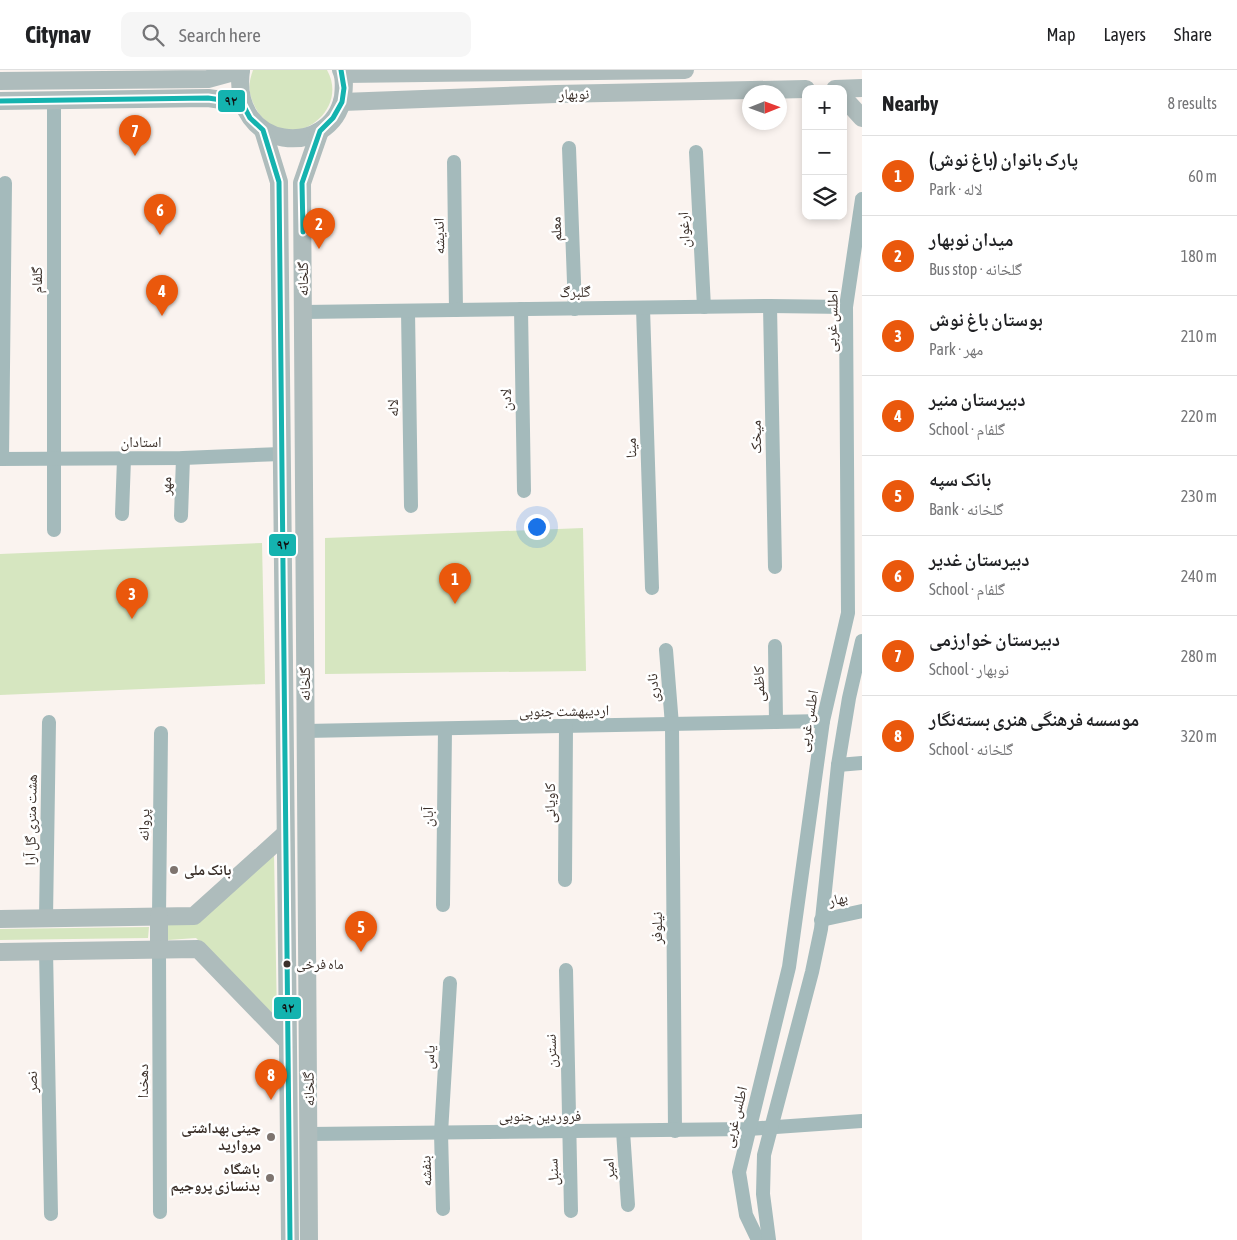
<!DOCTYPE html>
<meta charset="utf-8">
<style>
:root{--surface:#fff;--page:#f6f6f6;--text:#202124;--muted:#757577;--line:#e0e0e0;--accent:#ea580c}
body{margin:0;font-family:"Asap Condensed","Noto Naskh Arabic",sans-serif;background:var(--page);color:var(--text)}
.controls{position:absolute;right:15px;top:15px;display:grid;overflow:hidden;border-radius:10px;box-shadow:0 2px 8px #0003}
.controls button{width:45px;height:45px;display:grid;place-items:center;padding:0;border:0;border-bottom:1px solid var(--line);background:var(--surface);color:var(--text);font:25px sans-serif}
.compass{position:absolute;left:742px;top:15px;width:45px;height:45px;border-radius:50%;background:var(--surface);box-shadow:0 2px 8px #0003;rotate:89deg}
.you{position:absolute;left:536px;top:456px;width:18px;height:18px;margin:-12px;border:4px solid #fff;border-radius:50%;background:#1a73e8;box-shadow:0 0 0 8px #1a73e833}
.badge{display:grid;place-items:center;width:32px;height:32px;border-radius:50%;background:var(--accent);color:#fff;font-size:16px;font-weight:700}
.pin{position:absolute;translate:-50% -41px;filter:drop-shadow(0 1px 2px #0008)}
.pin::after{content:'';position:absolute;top:26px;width:18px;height:15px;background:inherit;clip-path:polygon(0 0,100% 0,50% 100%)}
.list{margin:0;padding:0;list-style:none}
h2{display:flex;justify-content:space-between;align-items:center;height:65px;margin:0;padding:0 20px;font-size:21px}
h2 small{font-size:16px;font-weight:400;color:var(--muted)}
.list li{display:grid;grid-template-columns:32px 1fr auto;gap:15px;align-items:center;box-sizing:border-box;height:80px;padding:0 20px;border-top:1px solid var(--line)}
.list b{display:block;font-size:19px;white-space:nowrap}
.list p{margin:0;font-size:16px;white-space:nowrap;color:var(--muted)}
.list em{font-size:16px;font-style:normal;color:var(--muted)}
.icon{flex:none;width:28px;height:28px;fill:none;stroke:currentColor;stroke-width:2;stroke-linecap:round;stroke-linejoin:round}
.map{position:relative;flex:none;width:862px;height:1170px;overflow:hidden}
header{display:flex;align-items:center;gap:30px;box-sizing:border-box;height:70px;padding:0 25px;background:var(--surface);border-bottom:1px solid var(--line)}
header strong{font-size:24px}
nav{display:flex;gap:28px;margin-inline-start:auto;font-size:18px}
.search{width:350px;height:45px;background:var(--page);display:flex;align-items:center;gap:12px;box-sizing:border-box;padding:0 18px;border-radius:10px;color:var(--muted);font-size:19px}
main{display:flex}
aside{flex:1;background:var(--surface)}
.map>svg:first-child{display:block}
.green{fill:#d6e6c0}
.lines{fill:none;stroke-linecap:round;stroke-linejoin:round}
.minor{stroke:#a4babb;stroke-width:14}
.major{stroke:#aebcbc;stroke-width:18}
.bus-1-casing{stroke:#fff;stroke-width:9}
.bus-1{stroke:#14b3af;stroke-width:5}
.poi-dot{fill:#7e746f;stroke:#fff;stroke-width:2}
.bus-dot{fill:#3b302a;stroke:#fff;stroke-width:2}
.labels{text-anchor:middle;stroke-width:5;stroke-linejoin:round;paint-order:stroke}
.bus-label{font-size:14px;fill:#3b302a;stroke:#fff;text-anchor:start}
.street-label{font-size:15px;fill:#3b302a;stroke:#fff}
.poi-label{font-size:15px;font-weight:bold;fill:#3b302a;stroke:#fff;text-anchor:end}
.line-badge{stroke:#fff;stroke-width:2}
.pale-badge-label{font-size:14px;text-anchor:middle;font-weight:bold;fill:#111}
</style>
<header>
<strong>Citynav</strong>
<div class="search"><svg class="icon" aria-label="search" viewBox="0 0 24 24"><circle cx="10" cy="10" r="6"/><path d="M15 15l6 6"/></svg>Search here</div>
<nav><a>Map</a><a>Layers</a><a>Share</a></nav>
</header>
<main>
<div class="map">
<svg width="862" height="1170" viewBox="0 0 862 1170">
<rect width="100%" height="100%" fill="#faf3ef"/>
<g class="green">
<path d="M253,0H327C352,44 283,90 255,37C248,23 248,14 253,0Z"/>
<path d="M583,458L586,601L325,604V468Z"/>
<path d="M262,473L265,614L0,625V484Z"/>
<path d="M274,783L277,948L196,868L168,870L165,853L197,854Z"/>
<path d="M149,857L148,868L0,870V859Z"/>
</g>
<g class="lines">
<g class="minor">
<path d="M54,30V460"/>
<path d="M569,78L575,239"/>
<path d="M696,82L704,237"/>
<path d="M454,92L456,240"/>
<path d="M770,236L775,497"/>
<path d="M643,238L652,518"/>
<path d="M521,239L524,421"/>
<path d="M408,241L411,436"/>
<path d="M303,242L770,236L846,237"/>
<path d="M0,389L183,388L281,384"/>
<path d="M2,389L5,113"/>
<path d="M122,444L124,389"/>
<path d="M181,446L183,388"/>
<path d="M775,576L776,652"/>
<path d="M666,580L672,655L675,1061"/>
<path d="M305,661L823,651"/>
<path d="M838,695L862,693"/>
<path d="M565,810L566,657"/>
<path d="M443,835L445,659"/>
<path d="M159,846L161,663"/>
<path d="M46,848L49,652"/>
<path d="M821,850L862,841"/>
<path d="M159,879L160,1142"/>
<path d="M46,880L51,1144"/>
<path d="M566,900L571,1141"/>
<path d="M623,1061L628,1135"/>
<path d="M309,1064L748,1059L862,1051"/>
<path d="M443,1139L441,1063L450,913"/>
<path d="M758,1170L746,1145L739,1102L789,897L823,651L848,543L846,237L862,129"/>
<path d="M769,1170L763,1124L764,1085L812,902L821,859L838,695L849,628L862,571"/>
</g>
<g class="major">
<path d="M241,0C230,82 331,89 343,27C344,18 345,8 341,0"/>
<path d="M343,4L685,0"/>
<path d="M0,11L208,9L241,0"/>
<path d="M835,19L862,18"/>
<path d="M843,27L862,48"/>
<path d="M0,31L208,28L242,33"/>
<path d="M342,32L556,24L806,19"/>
<path d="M263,60L279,112L290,1170"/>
<path d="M0,849L194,846L284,765"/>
<path d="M159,879V846"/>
<path d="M0,882L198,879L287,971"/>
<path d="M309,1170L302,113L320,61"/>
</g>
<g class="bus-1-casing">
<g id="bus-1">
<path d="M0,31L208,28L242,33L250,48L263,60L279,112L290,1170"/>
<path d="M303,162L302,113L320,61L333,48L342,32L344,18L341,0"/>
</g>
</g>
<use href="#bus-1" class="bus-1"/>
</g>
<g class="poi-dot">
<circle cx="174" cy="800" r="5"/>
<circle cx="271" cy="1067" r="5"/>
<circle cx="270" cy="1108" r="5"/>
</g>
<circle class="bus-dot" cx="287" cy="894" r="4.5"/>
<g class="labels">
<g class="bus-label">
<text x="296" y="899">ماه فرخی</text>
</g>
<g class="street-label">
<text transform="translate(574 24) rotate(-1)" y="5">نوبهار</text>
<text transform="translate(556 159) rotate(-92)" y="5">معلم</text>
<text transform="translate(684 160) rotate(-93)" y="5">ارغوان</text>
<text transform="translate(439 166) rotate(-91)" y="5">اندیشه</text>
<text transform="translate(303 209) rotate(-90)" y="5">گلخانه</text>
<text transform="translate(37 210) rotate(-90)" y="5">گلفام</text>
<text transform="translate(575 222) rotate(-1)" y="5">گلبرگ</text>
<text transform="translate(832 251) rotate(-88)" y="5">اطلس غربی</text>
<text transform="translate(506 330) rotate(-91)" y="5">لادن</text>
<text transform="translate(393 338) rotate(-91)" y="5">لاله</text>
<text transform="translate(756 367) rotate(-91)" y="5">میخک</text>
<text x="141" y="377">استادان</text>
<text transform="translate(631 378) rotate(-92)" y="5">مینا</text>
<text transform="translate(166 416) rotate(-87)" y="5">مهر</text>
<text transform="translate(305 614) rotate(-90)" y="5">گلخانه</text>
<text transform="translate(759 614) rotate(-91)" y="5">کاظمی</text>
<text transform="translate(653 618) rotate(-94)" y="5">نادری</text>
<text transform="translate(564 641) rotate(-1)" y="5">اردیبهشت جنوبی</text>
<text transform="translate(808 651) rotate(-80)" y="5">اطلس غربی</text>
<text transform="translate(550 733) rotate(-90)" y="5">کاویانی</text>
<text transform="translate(428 747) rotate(-89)" y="5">آبان</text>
<text transform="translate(31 750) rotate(-89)" y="5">هشت متری گل آرا</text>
<text transform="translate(144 755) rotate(-89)" y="5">پروانه</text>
<text transform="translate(838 829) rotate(-12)" y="5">بهار</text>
<text transform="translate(657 858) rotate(-90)" y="5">نیلوفر</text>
<text transform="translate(551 981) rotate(-91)" y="5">نسترن</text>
<text transform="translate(429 987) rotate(-86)" y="5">یاس</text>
<text transform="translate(143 1011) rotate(-90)" y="5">دهخدا</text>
<text transform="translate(32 1012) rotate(-91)" y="5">نصر</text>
<text transform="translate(309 1019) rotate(-91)" y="5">گلخانه</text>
<text x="540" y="1051">فروردین جنوبی</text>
<text transform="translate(735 1047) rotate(-76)" y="5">اطلس غربی</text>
<text transform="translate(609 1099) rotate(-94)" y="5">امیر</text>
<text transform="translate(426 1101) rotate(-92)" y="5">بنفشه</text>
<text transform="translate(553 1102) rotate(-92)" y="5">سنبل</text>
</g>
<g class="poi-label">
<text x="184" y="805" text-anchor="start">بانک ملی</text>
<text x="261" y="1063">چینی بهداشتی<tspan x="261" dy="17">مروارید</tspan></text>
<text x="260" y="1104">باشگاه<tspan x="260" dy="17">بدنسازی پروجیم</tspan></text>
</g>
</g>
<g class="line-badge">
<rect x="217" y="19" width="29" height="24" rx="5" fill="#14b3af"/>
<rect x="268" y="463" width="29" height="24" rx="5" fill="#14b3af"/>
<rect x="273" y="926" width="29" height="24" rx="5" fill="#14b3af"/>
</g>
<g class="pale-badge-label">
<text x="231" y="36">۹۲</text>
<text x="283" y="480">۹۲</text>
<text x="288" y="943">۹۲</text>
</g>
</svg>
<div class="controls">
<button>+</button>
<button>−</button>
<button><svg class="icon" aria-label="layers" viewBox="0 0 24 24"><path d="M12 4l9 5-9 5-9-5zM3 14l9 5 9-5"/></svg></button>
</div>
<svg class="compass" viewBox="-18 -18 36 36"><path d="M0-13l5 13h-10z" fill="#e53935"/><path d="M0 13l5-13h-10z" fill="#757577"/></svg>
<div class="you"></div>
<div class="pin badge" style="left:455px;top:534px">1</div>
<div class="pin badge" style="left:319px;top:179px">2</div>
<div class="pin badge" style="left:132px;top:549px">3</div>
<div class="pin badge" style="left:162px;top:246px">4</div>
<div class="pin badge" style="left:361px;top:882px">5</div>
<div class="pin badge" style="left:160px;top:165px">6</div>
<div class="pin badge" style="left:135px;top:86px">7</div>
<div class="pin badge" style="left:271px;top:1030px">8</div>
</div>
<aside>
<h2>Nearby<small>8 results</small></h2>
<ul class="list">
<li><span class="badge">1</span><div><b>پارک بانوان (باغ نوش)</b><p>Park · لاله</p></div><em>60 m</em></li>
<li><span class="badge">2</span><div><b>میدان نوبهار</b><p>Bus stop · گلخانه</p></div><em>180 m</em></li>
<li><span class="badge">3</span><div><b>بوستان باغ نوش</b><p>Park · مهر</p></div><em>210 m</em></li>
<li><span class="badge">4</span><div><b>دبیرستان منیر</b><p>School · گلفام</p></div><em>220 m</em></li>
<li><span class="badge">5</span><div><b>بانک سپه</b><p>Bank · گلخانه</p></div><em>230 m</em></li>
<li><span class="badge">6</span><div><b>دبیرستان غدیر</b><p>School · گلفام</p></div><em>240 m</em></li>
<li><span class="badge">7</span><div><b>دبیرستان خوارزمی</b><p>School · نوبهار</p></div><em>280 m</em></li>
<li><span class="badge">8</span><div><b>موسسه فرهنگی هنری بسته‌نگار</b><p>School · گلخانه</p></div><em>320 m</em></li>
</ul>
</aside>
</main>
